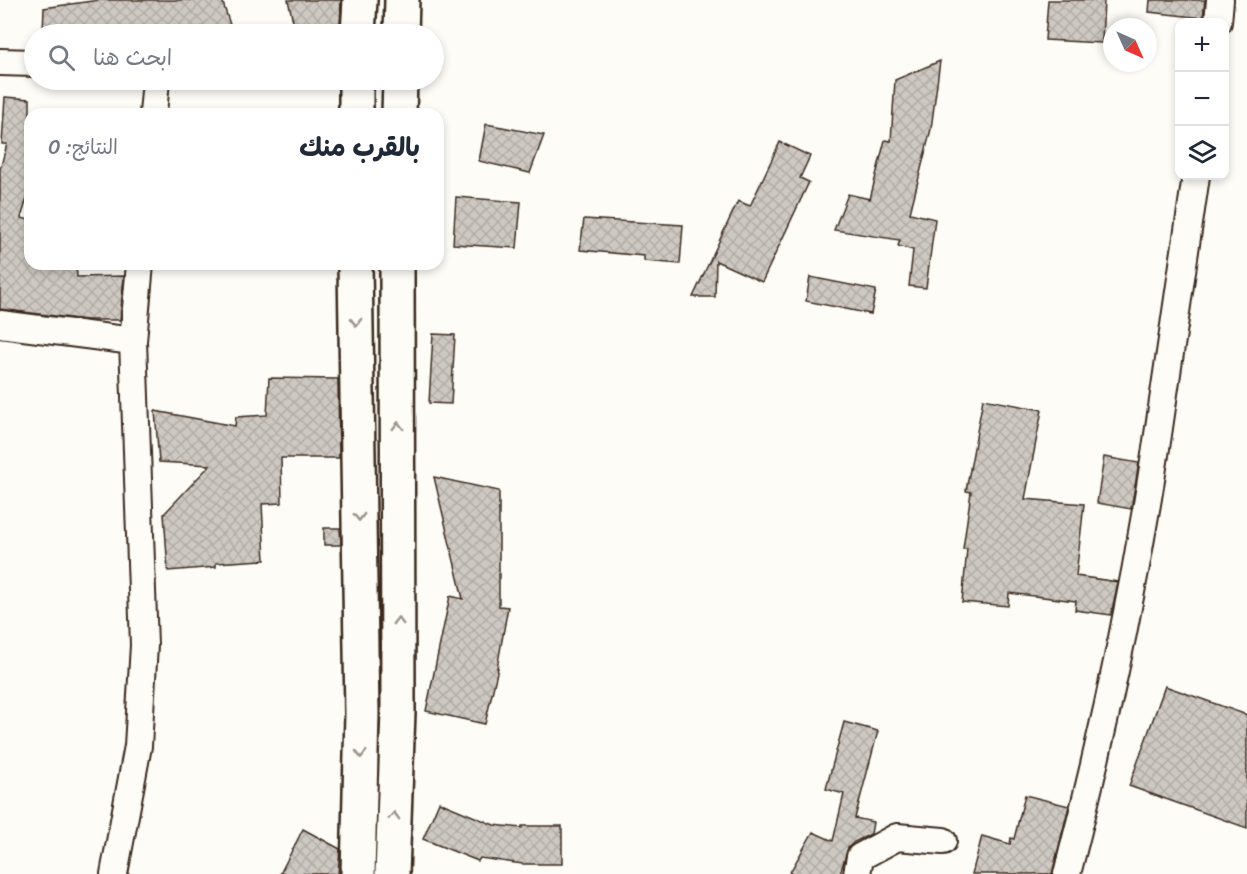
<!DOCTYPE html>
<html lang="ar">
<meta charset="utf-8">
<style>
:root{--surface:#fff;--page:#f2f2f3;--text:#1f2937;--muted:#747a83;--line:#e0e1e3}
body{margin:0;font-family:Sriracha,"Playpen Sans Arabic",sans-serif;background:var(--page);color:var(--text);direction:rtl}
.controls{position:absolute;right:18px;top:18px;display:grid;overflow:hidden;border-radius:12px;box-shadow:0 3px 9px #0003}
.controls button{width:54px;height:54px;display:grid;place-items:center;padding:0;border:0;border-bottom:2px solid var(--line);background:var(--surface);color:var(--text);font:30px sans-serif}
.compass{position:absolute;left:1103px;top:18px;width:54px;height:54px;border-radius:50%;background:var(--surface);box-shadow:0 3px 9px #0003;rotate:135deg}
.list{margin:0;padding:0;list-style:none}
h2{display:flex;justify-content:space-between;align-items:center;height:78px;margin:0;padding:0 24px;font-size:26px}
h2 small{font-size:20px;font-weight:400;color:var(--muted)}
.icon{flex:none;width:33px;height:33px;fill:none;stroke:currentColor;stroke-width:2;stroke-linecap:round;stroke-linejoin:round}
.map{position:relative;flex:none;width:1247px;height:874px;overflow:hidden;direction:ltr}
.search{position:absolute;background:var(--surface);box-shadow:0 3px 9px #0003;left:24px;top:24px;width:420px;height:66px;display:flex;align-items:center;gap:15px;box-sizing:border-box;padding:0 21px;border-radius:33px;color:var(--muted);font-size:22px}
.panel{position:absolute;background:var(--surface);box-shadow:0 3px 9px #0003;left:24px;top:108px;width:420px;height:162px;border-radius:18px;direction:rtl}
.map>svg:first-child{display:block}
.building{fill:url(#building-cross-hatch);stroke:#3b2a1e;stroke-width:1.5}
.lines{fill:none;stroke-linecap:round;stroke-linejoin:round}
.minor-casing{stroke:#3b2a1e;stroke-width:30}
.secondary-casing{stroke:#3b2a1e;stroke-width:38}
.minor{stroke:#fdfcf7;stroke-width:26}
.secondary{stroke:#fdfcf7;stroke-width:33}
.oneway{stroke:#9c938a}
</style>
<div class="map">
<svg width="1247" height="874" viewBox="0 0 1247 874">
<defs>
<pattern id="building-cross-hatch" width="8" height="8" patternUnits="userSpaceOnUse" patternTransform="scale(1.5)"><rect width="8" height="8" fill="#cdc8c2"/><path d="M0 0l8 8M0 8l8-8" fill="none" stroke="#b1aca6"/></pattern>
</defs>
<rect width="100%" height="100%" fill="#fdfcf7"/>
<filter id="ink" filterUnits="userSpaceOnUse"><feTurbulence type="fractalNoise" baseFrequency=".0167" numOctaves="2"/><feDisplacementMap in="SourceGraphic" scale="12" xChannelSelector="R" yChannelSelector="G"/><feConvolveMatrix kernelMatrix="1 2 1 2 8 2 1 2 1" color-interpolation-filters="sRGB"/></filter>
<g filter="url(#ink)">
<g class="building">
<path d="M99,0H222L233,34H77L43,32L44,8Z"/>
<path d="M288,0H341L340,34H296Z"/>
<path d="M1048,0H1104L1102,43L1045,40Z"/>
<path d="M1150,0H1205L1203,18L1149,12Z"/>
<path d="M940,61L931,129L910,213L935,219L926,288L909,286L913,250L898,246L900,240L834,230L848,194L870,199L885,140L891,141L895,80Z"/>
<path d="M5,97L30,99V189L21,218L30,220V264H76L77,277L124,276L120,320H86L0,309V169L7,144H2Z"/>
<path d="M486,124L544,135L530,173L479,161Z"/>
<path d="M780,142L810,156L800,178L809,182L762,282L716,261L715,297H693L738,201L750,206Z"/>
<path d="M456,197L521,202L517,248L453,244Z"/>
<path d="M584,219L683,225L680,264L644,261V256L580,250Z"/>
<path d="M810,277L876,290L871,314L806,301Z"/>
<path d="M433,334L455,335L451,404L429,403Z"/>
<path d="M269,378L338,379L339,458H281L282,503L262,504L265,560L216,563V567L168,571L164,514L210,465L159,462L155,411L235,426L236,417L267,415Z"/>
<path d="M983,399L1042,410L1025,499L1084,504L1076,576L1118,582L1111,615L1075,610L1076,601L1009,593L1008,606L962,602L967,549H963L971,492L966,491Z"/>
<path d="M1104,457L1139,463L1131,509L1097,503Z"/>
<path d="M434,477L499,491V606L508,607L497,668H498L485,724L426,711L450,596L463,599Z"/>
<path d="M324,528H340L341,545H324Z"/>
<path d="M1165,686L1247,715V828L1129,786Z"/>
<path d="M844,722L878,731L855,818L873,822L871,834L854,842L848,848L840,874H789L813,832L833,841L844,794L826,789Z"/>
<path d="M1025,795L1069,806L1052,874H972L982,836L1010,844L1011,838L1014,839Z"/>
<path d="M439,802L494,825L522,828V826H562V864H523L480,858L478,861L423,839Z"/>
<path d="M303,829L340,849L338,874H280Z"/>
</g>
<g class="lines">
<g class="minor-casing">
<g id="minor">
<path d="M1218,22L1220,0"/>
<path d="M0,62L34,63"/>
<path d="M153,114L156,80"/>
<path d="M0,324L133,341L140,264"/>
<path d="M114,874L138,746L144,645L133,341"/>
<path d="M857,874L860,857L897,837L943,841"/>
<path d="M1067,874C1103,736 1133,596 1155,455C1169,362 1182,269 1196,176"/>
</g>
</g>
<g class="secondary-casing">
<g id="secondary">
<path d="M358,34L360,0"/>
<path d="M401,34L402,0"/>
<path d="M356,114V80"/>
<path d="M399,114L400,80"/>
<path d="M355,264L362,714L358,874"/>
<path d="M392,874L398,712L397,264"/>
</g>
</g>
<use href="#minor" class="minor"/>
<use href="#secondary" class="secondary"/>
</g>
<defs><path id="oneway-chevron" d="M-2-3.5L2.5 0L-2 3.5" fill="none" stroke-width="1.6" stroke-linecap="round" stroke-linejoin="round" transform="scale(1.5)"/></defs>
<g class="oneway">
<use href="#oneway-chevron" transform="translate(356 322) rotate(89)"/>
<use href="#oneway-chevron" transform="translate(398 426) rotate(-90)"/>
<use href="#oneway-chevron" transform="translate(359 517) rotate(89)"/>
<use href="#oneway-chevron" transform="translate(398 621) rotate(-90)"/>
<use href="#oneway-chevron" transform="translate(361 754) rotate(91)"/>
<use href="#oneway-chevron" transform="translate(394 816) rotate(-88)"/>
</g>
</g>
</svg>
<div class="controls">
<button>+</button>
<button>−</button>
<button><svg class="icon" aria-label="layers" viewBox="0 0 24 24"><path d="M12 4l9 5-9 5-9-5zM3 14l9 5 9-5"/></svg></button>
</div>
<svg class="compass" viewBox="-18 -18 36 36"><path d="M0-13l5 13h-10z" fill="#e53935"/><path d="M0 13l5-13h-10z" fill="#747a83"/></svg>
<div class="search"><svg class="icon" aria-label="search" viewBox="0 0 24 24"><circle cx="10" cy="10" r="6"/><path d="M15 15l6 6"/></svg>ابحث هنا</div>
<section class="panel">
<h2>بالقرب منك<small>النتائج: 0</small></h2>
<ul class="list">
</ul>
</section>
</div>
